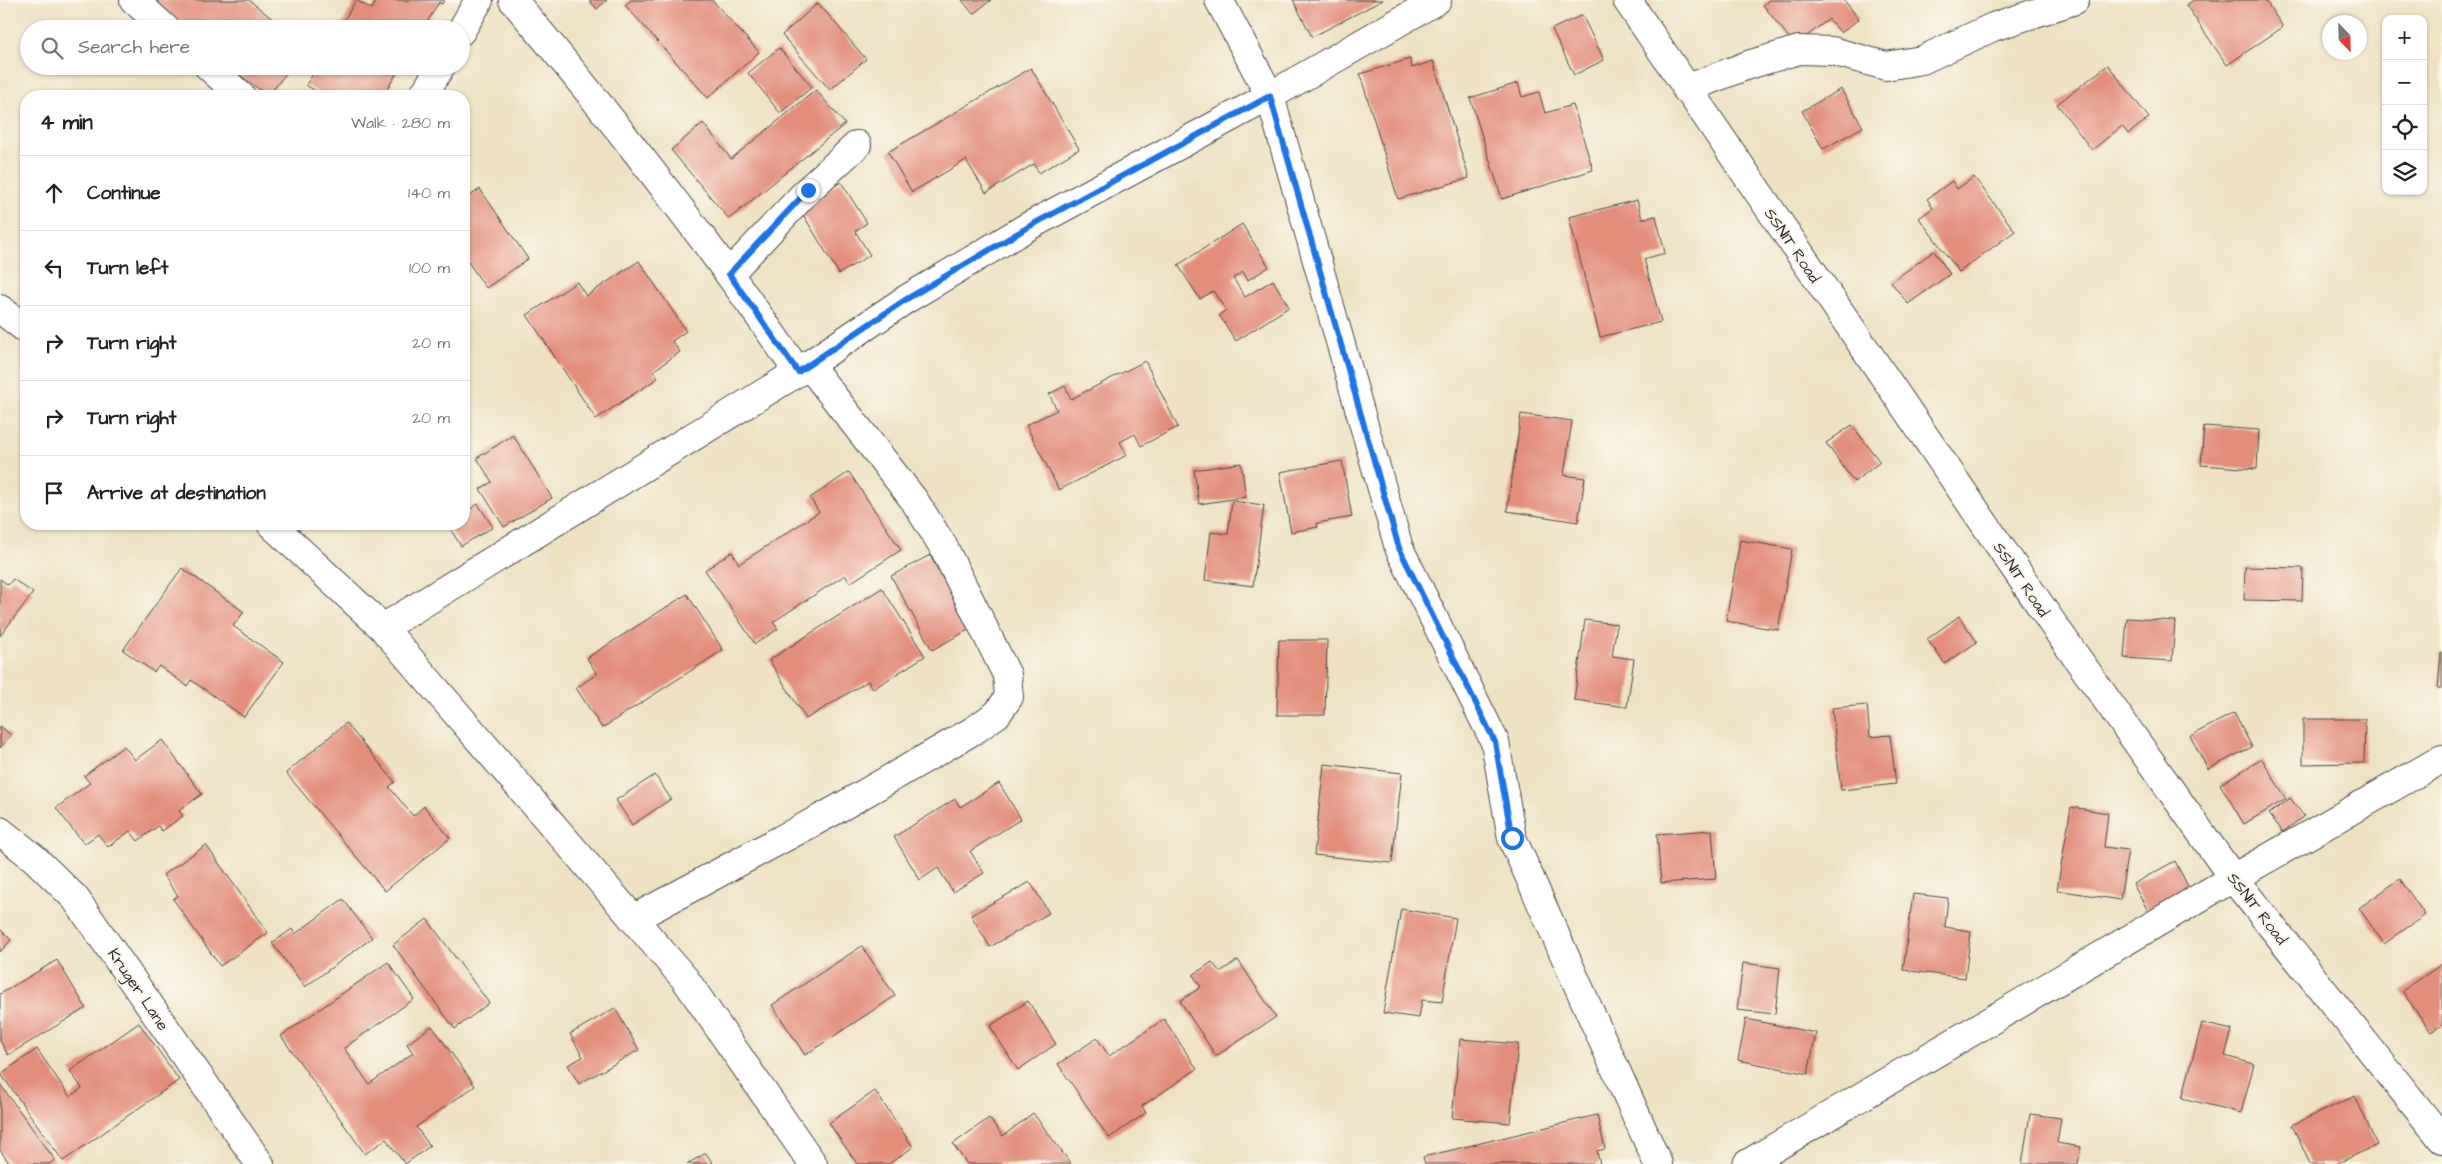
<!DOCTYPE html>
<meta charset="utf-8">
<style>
:root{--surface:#fff;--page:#f2f2f2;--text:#222;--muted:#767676;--line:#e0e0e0}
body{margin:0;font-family:"Architects Daughter",sans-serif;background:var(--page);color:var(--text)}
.controls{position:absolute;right:15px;top:15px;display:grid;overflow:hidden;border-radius:10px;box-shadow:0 1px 4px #0004}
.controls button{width:45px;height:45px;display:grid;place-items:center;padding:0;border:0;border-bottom:1px solid var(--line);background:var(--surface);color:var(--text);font:25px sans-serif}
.compass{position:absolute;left:2322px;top:15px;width:45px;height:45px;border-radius:50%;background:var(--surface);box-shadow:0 1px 4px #0004;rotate:157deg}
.stop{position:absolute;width:15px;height:15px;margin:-11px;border:4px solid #1a73e8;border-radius:50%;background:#fff}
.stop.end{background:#1a73e8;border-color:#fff;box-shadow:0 1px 5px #0008}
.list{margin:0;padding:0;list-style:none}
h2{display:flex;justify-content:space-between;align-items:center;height:65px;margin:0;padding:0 20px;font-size:21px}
h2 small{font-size:16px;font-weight:400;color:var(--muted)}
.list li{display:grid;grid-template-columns:32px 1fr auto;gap:15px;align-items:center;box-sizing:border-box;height:75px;padding:0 20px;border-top:1px solid var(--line)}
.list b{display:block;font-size:19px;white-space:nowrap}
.list em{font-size:16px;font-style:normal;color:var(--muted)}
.icon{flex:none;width:28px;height:28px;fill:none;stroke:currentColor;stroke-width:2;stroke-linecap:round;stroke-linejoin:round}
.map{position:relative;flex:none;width:2442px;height:1164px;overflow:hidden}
.search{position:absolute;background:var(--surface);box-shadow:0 1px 4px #0004;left:20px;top:20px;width:450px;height:55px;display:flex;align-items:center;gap:12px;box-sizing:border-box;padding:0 18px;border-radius:28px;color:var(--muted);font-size:19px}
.panel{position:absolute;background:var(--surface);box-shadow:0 1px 4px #0004;left:20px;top:90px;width:450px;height:440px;border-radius:20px}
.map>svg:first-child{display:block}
.building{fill:#e28e7a}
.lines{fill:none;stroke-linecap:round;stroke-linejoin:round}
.minor-casing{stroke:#484642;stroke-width:30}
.minor{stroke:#fff;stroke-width:28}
.route{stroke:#1a73e8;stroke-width:6}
.labels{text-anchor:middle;stroke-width:4.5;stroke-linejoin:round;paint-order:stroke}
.street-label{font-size:16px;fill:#2b2b2b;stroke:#fbf7ec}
</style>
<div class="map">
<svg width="2442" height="1164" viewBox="0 0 2442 1164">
<rect width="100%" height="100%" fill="#fbf7ec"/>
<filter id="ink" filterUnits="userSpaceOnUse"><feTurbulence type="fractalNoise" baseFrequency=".02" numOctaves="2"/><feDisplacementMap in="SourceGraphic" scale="10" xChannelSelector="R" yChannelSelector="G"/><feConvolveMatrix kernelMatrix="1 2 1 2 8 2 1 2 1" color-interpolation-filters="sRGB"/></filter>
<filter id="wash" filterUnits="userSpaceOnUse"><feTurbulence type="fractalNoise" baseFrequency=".0096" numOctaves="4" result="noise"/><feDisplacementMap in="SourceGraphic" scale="20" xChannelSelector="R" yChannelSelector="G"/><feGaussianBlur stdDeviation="1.12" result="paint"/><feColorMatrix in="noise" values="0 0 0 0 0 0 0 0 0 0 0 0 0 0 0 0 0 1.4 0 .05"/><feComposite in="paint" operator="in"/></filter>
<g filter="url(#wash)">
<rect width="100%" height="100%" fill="#eee2c2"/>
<g id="blocks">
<g class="building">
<path d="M144,0H249L285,29H181Z"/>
<path d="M356,0L372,9L377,0H444L442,4L439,2L423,29H339Z"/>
<path d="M589,0H607L597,9Z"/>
<path d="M631,0H712L759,52L708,98L625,5Z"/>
<path d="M962,0H991L973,14Z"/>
<path d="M1293,0H1383L1312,37Z"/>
<path d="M1769,0H1844L1859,19L1841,33L1829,19L1795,45L1763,5Z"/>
<path d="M2194,0H2265L2283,27L2227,65L2186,5Z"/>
<path d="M818,3L866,59L830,90L782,35Z"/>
<path d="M1582,15L1604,60L1574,75L1552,29Z"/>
<path d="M779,48L812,87L780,113L748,73Z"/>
<path d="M1410,59L1412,68L1433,61L1469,178L1398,199L1360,74Z"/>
<path d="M2108,65L2149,118L2128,134L2122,126L2092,150L2057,104Z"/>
<path d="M228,66H292L268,96Z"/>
<path d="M318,66H401L383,96H321L322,95L306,85Z"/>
<path d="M1031,68L1079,149L1039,173L1034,164L986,193L966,160L912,192L888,152Z"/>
<path d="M1518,83L1522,97L1539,92L1545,113L1573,105L1593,170L1502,199L1470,98Z"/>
<path d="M1841,89L1863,127L1823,149L1802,111Z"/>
<path d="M816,90L845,124L729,219L671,150L703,123L731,159Z"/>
<path d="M1974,177L2015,231L1959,272L1919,218L1933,208L1927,199L1952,181L1957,189Z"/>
<path d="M841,182L867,223L855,231L870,255L839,274L799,208Z"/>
<path d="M480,189L528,259L486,288L464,256V200Z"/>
<path d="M1637,200L1642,219L1656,216L1665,253L1644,259L1661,322L1600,337L1569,217Z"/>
<path d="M1242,224L1269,267L1248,280L1243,272L1233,278L1245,297L1273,280L1289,307L1236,341L1219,315L1226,310L1213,291L1200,299L1178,265Z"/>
<path d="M1934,251L1950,274L1908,304L1891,282Z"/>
<path d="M639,261L686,331L672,341L680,352L653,371L658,378L596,419L527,315L577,282L586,296Z"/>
<path d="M1145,361L1178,427L1141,446L1135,434L1120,442L1127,455L1059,490L1026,425L1057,410L1049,394L1065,386L1071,399Z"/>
<path d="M1521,414L1572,421L1564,475L1585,478L1578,522L1507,511Z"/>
<path d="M1852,425L1880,462L1854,482L1826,443Z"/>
<path d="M2204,426L2259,430L2257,469L2201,465Z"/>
<path d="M513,435L552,498L504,527L480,489L492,482L477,458Z"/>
<path d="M1342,461L1352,517L1317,523L1318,527L1291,532L1280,472Z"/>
<path d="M1241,463L1246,497L1199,504L1194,470Z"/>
<path d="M849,472L901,550L850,583L845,575L773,622L778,629L755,644L705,570L732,552L739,564L819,512L810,498Z"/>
<path d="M1232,501L1264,505L1253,586L1205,580L1211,532L1228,534Z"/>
<path d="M478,504L493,527L461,546L447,524H464V513Z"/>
<path d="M1740,540L1792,549L1778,630L1726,621Z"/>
<path d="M930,555L970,629L932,650L891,576Z"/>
<path d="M2245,567L2303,568L2302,601L2244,600Z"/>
<path d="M182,568L244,612L233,626L284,662L244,717L191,680L187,686L159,666L154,672L123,650Z"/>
<path d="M0,579L8,585L13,579L33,593L0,636Z"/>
<path d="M882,588L925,656L873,689L868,681L806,719L769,660Z"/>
<path d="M687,594L723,650L602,728L576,688L597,674L587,658Z"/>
<path d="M1959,616L1977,642L1945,664L1927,639Z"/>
<path d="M2127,618L2175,621L2172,661L2124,658Z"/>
<path d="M1585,620L1617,624L1612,656L1634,659L1627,707L1574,700Z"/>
<path d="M1279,640H1327L1325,715H1277Z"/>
<path d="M2441,653H2442V688H2438Z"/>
<path d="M1867,705L1870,737L1890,735L1896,784L1841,790L1832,708Z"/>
<path d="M2234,713L2252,747L2208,769L2190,736Z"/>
<path d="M2303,719H2365L2364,763L2303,764Z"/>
<path d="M346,723L395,782L389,787L413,816L424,806L450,838L385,891L286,773Z"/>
<path d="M0,726L11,735L0,748Z"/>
<path d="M162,740L202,794L179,811L183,816L162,831L158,826L138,841L130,831L108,847L98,834L84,844L56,808L90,783L84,776L124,746L135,760Z"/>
<path d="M2262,759L2286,799L2244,824L2220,784Z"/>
<path d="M1324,764L1402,773L1392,863L1314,855Z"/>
<path d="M655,775L671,799L632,825L616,800Z"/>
<path d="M999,783L1021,819L970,851L984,873L953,892L938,868L920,880L894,837L955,799L960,807Z"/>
<path d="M2290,798L2304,816L2283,832L2269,814Z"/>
<path d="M2071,807L2108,813L2104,847L2128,850L2120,900L2057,890Z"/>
<path d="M1712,830L1716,879L1661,883L1657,834Z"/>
<path d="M206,845L268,933L220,966L173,899L178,896L163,875Z"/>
<path d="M2175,861L2192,894L2151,916L2133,884Z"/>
<path d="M2400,879L2425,915L2384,944L2359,908Z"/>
<path d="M1030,882L1049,913L990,947L971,915Z"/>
<path d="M1913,894L1948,898L1945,927L1971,931L1965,978L1903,970Z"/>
<path d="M343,899L372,938L305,987L272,943L292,929L295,934Z"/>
<path d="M1401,909L1456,918L1442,1002L1422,1000L1419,1018L1383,1013Z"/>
<path d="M427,919L489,1003L455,1029L393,945Z"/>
<path d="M0,929L11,940L0,952Z"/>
<path d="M862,946L895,996L805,1055L772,1005Z"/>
<path d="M57,960L86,1008L8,1055L0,1041V994Z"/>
<path d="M1238,960L1276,1017L1216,1056L1180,1001L1201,987L1193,975L1212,962L1220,972Z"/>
<path d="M388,962L414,999L344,1048L369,1084L413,1053L407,1044L432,1026L475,1086L416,1127L430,1146L405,1164L386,1139L365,1154L281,1036Z"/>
<path d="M1743,963L1780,968L1775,1014L1737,1010Z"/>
<path d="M2442,964V1025L2431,1032L2402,991Z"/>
<path d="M1028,1001L1056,1044L1018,1070L990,1026Z"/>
<path d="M615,1008L639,1050L579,1084L568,1065L583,1057L570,1034Z"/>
<path d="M1164,1019L1197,1069L1142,1106L1146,1113L1109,1138L1058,1064L1097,1038L1109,1056Z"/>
<path d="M1746,1019L1816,1033L1808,1074L1738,1060Z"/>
<path d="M139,1023L179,1080L63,1161L1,1074L37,1049L70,1097L82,1088L70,1071Z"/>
<path d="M2202,1023L2232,1030L2225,1056L2254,1064L2241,1113L2182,1098Z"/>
<path d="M1460,1039L1518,1044L1510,1123L1452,1118Z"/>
<path d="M0,1084L55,1160L49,1164H10L0,1150Z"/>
<path d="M875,1091L913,1147L889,1164H857L829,1123Z"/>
<path d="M2355,1096L2377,1145L2336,1164H2310L2292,1125Z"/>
<path d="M1033,1113L1071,1164H967L953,1144L989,1118L1003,1136Z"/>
<path d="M2030,1114L2061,1118L2057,1143L2081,1147L2078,1164H2022Z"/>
<path d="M1597,1115L1605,1149L1597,1151L1600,1164H1425L1423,1157Z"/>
<path d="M706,1153L713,1164H687Z"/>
</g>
</g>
</g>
<g filter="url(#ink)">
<use href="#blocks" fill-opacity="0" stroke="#484642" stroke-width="1"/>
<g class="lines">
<g class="minor-casing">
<g id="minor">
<path d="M134,0L166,29"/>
<path d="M513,0C614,120 710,243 798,372"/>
<path d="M1219,0L1270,96L1399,548L1495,742L1512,838L1658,1164"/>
<path d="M1627,0L2055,627L2233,878L2442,1139"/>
<path d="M461,31L479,0"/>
<path d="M208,66L241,96"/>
<path d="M1686,89L1748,65L1799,50L1832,51L1886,66L1922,60L1993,27L2075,0"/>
<path d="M423,96L441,66"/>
<path d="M729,274L808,190L857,145"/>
<path d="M0,309L26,329"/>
<path d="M271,524L383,628L685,979L813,1164"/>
<path d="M383,628L798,372L905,300L1029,226L1270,96L1437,0"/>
<path d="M0,831L34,858L75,898L260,1164"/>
<path d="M633,919L834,811L976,729L997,714L1009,697L1007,675L943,546L914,500L809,365"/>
<path d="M1747,1164L2233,878L2442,759"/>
</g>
</g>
<use href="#minor" class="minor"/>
</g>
</g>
<g class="lines" filter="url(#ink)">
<path class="route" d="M808,190L729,274L798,372L905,300L1030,226L1270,96L1399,548L1495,742L1512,838"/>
</g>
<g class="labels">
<g class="street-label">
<text transform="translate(1793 245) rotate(56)" y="6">SSNIT Road</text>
<text transform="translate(2022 579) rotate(56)" y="6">SSNIT Road</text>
<text transform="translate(2258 908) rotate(52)" y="6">SSNIT Road</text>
<text transform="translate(139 989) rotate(56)" y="6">Kruger Lane</text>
</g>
</g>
</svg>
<div class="controls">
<button>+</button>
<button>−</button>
<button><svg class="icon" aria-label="locate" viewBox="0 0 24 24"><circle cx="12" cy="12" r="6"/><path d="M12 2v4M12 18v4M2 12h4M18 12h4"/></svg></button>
<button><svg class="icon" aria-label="layers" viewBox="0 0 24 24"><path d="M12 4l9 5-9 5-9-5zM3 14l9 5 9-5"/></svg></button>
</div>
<svg class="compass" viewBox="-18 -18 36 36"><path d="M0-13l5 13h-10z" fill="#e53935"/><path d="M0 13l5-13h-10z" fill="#767676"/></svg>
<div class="stop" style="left:1512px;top:838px"></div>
<div class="stop end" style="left:808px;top:190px"></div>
<div class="search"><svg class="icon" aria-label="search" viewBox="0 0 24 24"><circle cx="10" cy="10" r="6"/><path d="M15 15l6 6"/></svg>Search here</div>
<section class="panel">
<h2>4 min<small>Walk · 280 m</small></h2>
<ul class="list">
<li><svg class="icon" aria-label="ahead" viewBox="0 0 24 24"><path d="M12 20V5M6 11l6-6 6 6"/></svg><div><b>Continue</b></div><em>140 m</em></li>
<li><svg class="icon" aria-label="left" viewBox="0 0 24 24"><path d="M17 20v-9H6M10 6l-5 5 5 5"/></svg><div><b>Turn left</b></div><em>100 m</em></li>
<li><svg class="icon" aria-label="right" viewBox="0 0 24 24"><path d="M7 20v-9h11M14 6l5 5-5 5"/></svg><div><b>Turn right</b></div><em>20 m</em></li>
<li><svg class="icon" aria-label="right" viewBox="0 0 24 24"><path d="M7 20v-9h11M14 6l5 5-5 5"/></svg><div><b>Turn right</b></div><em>20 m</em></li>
<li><svg class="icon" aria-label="arrive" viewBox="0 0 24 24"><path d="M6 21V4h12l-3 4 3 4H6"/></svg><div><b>Arrive at destination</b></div></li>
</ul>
</section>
</div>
